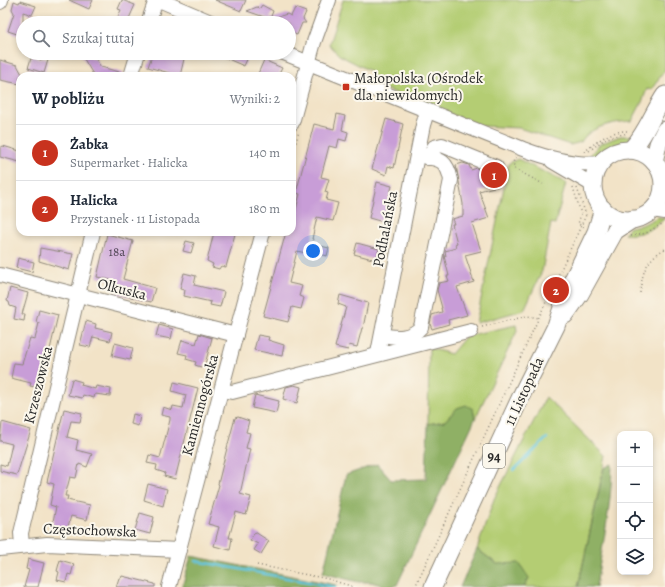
<!DOCTYPE html>
<html lang="pl">
<meta charset="utf-8">
<style>
:root{--surface:#fff;--page:#f2f2f3;--text:#1f2937;--muted:#747a83;--line:#e0e1e3;--accent:#c8321e}
body{margin:0;font-family:Alegreya,serif;background:var(--page);color:var(--text)}
.controls{position:absolute;right:12px;bottom:12px;display:grid;overflow:hidden;border-radius:8px;box-shadow:0 2px 6px #0003}
.controls button{width:36px;height:36px;display:grid;place-items:center;padding:0;border:0;border-bottom:1px solid var(--line);background:var(--surface);color:var(--text);font:20px sans-serif}
.you{position:absolute;left:313px;top:251px;width:14px;height:14px;margin:-10px;border:3px solid #fff;border-radius:50%;background:#1a73e8;box-shadow:0 0 0 6px #1a73e833}
.badge{display:grid;place-items:center;width:26px;height:26px;border-radius:50%;background:var(--accent);color:#fff;font-size:13px;font-weight:700}
.pin{position:absolute;translate:-50% -50%;border:2px solid #fff;box-shadow:0 1px 4px #0006}
.list{margin:0;padding:0;list-style:none}
h2{display:flex;justify-content:space-between;align-items:center;height:52px;margin:0;padding:0 16px;font-size:17px}
h2 small{font-size:13px;font-weight:400;color:var(--muted)}
.list li{display:grid;grid-template-columns:26px 1fr auto;gap:12px;align-items:center;box-sizing:border-box;height:56px;padding:0 16px;border-top:1px solid var(--line)}
.list b{display:block;font-size:15px;white-space:nowrap}
.list p{margin:0;font-size:13px;white-space:nowrap;color:var(--muted)}
.list em{font-size:13px;font-style:normal;color:var(--muted)}
.icon{flex:none;width:22px;height:22px;fill:none;stroke:currentColor;stroke-width:2;stroke-linecap:round;stroke-linejoin:round}
.map{position:relative;flex:none;width:665px;height:587px;overflow:hidden}
.search{position:absolute;background:var(--surface);box-shadow:0 2px 6px #0003;left:16px;top:16px;width:280px;height:44px;display:flex;align-items:center;gap:10px;box-sizing:border-box;padding:0 14px;border-radius:22px;color:var(--muted);font-size:15px}
.panel{position:absolute;background:var(--surface);box-shadow:0 2px 6px #0003;left:16px;top:72px;width:280px;height:164px;border-radius:12px}
.map>svg:first-child{display:block}
.green{fill:#b4cd73;stroke:#707c4f}
.forest{fill:#8fb065;stroke:#5d6e48}
.lines{fill:none;stroke-linecap:round;stroke-linejoin:round}
.stream{stroke:#63c6e0;stroke-width:2.5}
.building{fill:#c89dd7}
.minor-casing{stroke:#8e8779;stroke-width:16}
.major-casing{stroke:#8e8779;stroke-width:19}
.path{stroke:#8e8779;stroke-width:1.5;stroke-dasharray:1 3;stroke-linecap:butt}
.minor{stroke:#fff;stroke-width:14}
.major{stroke:#fff;stroke-width:17}
.poi-dot{fill:#c8321e;stroke:#fbf7ec;stroke-width:1.5}
.labels{text-anchor:middle;stroke-width:4;stroke-linejoin:round;paint-order:stroke}
.number-label{font-size:13px;fill:#524856}
.shield{fill:#fbf7ec;stroke:#696865;stroke-width:1}
.shield-label{font-size:14px;font-weight:bold;fill:#2b2b2b}
.poi-label{font-size:15px;fill:#2b2b2b;stroke:#fbf7ec;text-anchor:start}
.street-label{font-size:15px;fill:#2b2b2b;stroke:#fbf7ec}
</style>
<div class="map">
<svg width="665" height="587" viewBox="0 0 665 587">
<rect width="100%" height="100%" fill="#fbf7ec"/>
<filter id="ink" filterUnits="userSpaceOnUse"><feTurbulence type="fractalNoise" baseFrequency=".025" numOctaves="2"/><feDisplacementMap in="SourceGraphic" scale="8" xChannelSelector="R" yChannelSelector="G"/><feConvolveMatrix kernelMatrix="1 2 1 2 8 2 1 2 1" color-interpolation-filters="sRGB"/></filter>
<filter id="wash" filterUnits="userSpaceOnUse"><feTurbulence type="fractalNoise" baseFrequency=".012" numOctaves="4" result="noise"/><feDisplacementMap in="SourceGraphic" scale="16" xChannelSelector="R" yChannelSelector="G"/><feGaussianBlur stdDeviation="0.9" result="paint"/><feColorMatrix in="noise" values="0 0 0 0 0 0 0 0 0 0 0 0 0 0 0 0 0 1.4 0 .05"/><feComposite in="paint" operator="in"/></filter>
<g filter="url(#wash)">
<rect width="100%" height="100%" fill="#f2e3c7"/>
<g class="green">
<path d="M343,0H665V70L651,90L647,89L642,102L632,121C615,122 590,126 581,142L570,145L519,128L482,126L375,85L370,71L339,55L329,44Z"/>
<path d="M620,136H632L628,142C609,146 602,156 586,160L600,144Z"/>
<path d="M518,159L566,183L555,224L551,223L542,271L524,310L476,323L509,163Z"/>
<path d="M658,217L665,218C654,229 640,236 624,234L630,227L642,225Z"/>
<path d="M516,325L517,331L475,419L473,409L457,408L445,421L428,424L429,348L451,354L466,336Z"/>
<path d="M546,397L606,456L578,587H524L529,578L497,564L477,549L494,499Z"/>
</g>
<g class="forest">
<path d="M466,405L473,409L475,419L397,585L389,587L371,582H358L323,573L346,475L377,464L391,480L426,479L428,424L445,421L457,408Z"/>
<path d="M612,464C612,505 602,546 596,587H578L604,468Z"/>
<path d="M477,549L497,564L519,563L529,578L524,587H460Z"/>
<path d="M191,556L336,585V587H182Z"/>
</g>
<g class="lines">
<g class="stream">
<path d="M514,470L547,438"/>
<path d="M196,561L335,587"/>
</g>
</g>
<g id="blocks">
<g class="building">
<path d="M69,0H93L89,9Z"/>
<path d="M122,0L135,5L127,23H115L121,10L118,9Z"/>
<path d="M215,0H246L241,11Z"/>
<path d="M14,1L19,3L20,1L36,6L32,15L23,12V36L8,31L14,13L12,9Z"/>
<path d="M262,5L273,11L270,19L247,11L257,7L260,8Z"/>
<path d="M295,8L306,12L303,19L306,23H302L297,35L289,32V23H264V21L287,14L291,16Z"/>
<path d="M153,53H160L184,59L180,76L148,67Z"/>
<path d="M214,53H250L244,66Z"/>
<path d="M81,54L95,58L101,67L123,73V76H94Z"/>
<path d="M32,55L41,60L42,58L48,60L44,73L28,68Z"/>
<path d="M0,60L17,65L23,76H20V84L0,80Z"/>
<path d="M264,60L282,68L278,76H257Z"/>
<path d="M337,114L345,116L342,130L348,132L346,141L339,139L337,148L329,146L321,177L329,179L325,192L328,193L326,200L338,203L333,221L317,217L312,239H313L312,244L329,248L327,256L311,251L310,254L297,251L289,283L302,286L299,296L304,298L301,309L292,307L288,322L263,316L286,232H292V224L300,194L296,193L314,124L334,129Z"/>
<path d="M386,119L403,124L394,168L388,166L386,175L372,169Z"/>
<path d="M3,146L20,151V162L0,157V148Z"/>
<path d="M463,163L469,165L471,170L477,168L482,171L484,176L491,174L495,175L498,186L479,191L489,218L472,223L481,251L465,255L474,282L457,287L467,315L448,320L449,324L432,329L430,324L432,315L442,312L441,308H442L437,290L439,283L449,281L447,276H449L444,256H446L445,251L456,248L455,244L457,243L452,224H454L452,219L463,216V204L456,165Z"/>
<path d="M377,182L392,186L383,222L369,218Z"/>
<path d="M214,232H234L235,234L226,267L221,266L219,269L212,267L213,264L207,261Z"/>
<path d="M107,234L133,241L123,279L155,288L151,302L114,293L116,281L97,277Z"/>
<path d="M186,241L194,243L191,253L183,251Z"/>
<path d="M357,243L379,249L376,260L354,254Z"/>
<path d="M40,248L73,254L69,270L39,261Z"/>
<path d="M18,258L34,262L32,272L16,268Z"/>
<path d="M184,273L196,276L194,285L224,292L220,307L210,305L211,302L184,296L185,290L180,289Z"/>
<path d="M10,288L28,293L22,314H25L24,321L14,319L16,308L10,306L9,302L7,301Z"/>
<path d="M340,295L368,303L363,328H362L357,347L349,345L348,350L335,347L346,307L338,304Z"/>
<path d="M39,310L58,315L41,388L30,386L31,383L11,378L14,363L22,364L30,338L35,339L39,323L36,322Z"/>
<path d="M86,321L96,324L95,328L112,332L110,341L93,337L90,347L80,345Z"/>
<path d="M159,325L173,329L171,339L156,336Z"/>
<path d="M199,334L212,338L204,368L195,365L196,362L186,359L187,355L178,353L182,340L196,344Z"/>
<path d="M258,335L269,337L268,340L284,345L282,356L254,350Z"/>
<path d="M115,343L133,348L130,360L112,356Z"/>
<path d="M72,379L82,382L81,385L95,389L96,386L111,389L110,396L95,394L94,398L83,395L82,398L68,395Z"/>
<path d="M174,382L198,388L175,479L164,476L165,473L156,470L157,465L147,463L149,455L160,458L170,420V417L161,415L163,407L172,410L173,406L183,408L186,395L172,391Z"/>
<path d="M294,385L301,387L297,403L283,399L286,387Z"/>
<path d="M255,395L279,401L276,413L252,408Z"/>
<path d="M64,409L82,413L80,422L71,421L67,437L78,440L76,450L92,454L87,467L79,464L76,478L70,477L65,496H68L67,500L90,505L87,520L71,516L67,530L52,526L56,507L50,505L54,484L47,482Z"/>
<path d="M133,414L140,416L138,426L131,424Z"/>
<path d="M238,417L249,421L246,432L250,433L246,448L250,449L240,494L251,497L246,515L236,512L229,538H232L230,550L214,546L219,527L208,524L219,485L218,484L227,448L235,418Z"/>
<path d="M2,422L31,430L17,475L0,471V464L7,466L12,444L0,441Z"/>
<path d="M148,484L167,489L163,506L144,500Z"/>
<path d="M140,513L154,517L150,534L135,530Z"/>
<path d="M255,532L269,541L261,554L254,550L258,544L250,540Z"/>
<path d="M28,559L44,563L38,587H24L29,570L26,569Z"/>
<path d="M60,560L74,564L71,575L68,574L66,582L57,580L59,572L57,571Z"/>
<path d="M122,576L155,584V587H116L119,578H121Z"/>
</g>
</g>
</g>
<g filter="url(#ink)">
<use href="#blocks" fill-opacity="0" stroke="#8e8779" stroke-width="1"/>
<g class="lines">
<g class="minor-casing">
<g id="minor">
<path d="M159,0L213,23"/>
<path d="M0,2L1,0"/>
<path d="M148,23L156,0"/>
<path d="M284,53L523,149C547,158 575,166 601,163"/>
<path d="M131,76L138,53"/>
<path d="M292,123L314,42L329,0"/>
<path d="M428,158L434,147L442,145L496,167"/>
<path d="M552,161L593,185"/>
<path d="M663,187L665,190"/>
<path d="M653,210L665,212"/>
<path d="M0,275L236,335"/>
<path d="M382,335C396,338 411,339 421,327L451,180C446,156 437,160 417,155"/>
<path d="M378,353L423,125L427,112"/>
<path d="M222,390L232,392L471,331"/>
<path d="M22,546L21,533L93,232"/>
<path d="M0,549L47,544L179,550"/>
<path d="M169,587L263,232"/>
</g>
</g>
<g class="major-casing">
<g id="major">
<path d="M630,150C643,140 654,111 665,95"/>
<circle cx="628" cy="185" r="35"/>
<path d="M654,162L658,144L665,130"/>
<path d="M565,315L580,294L615,231L633,219"/>
<path d="M433,587L523,392L556,326L568,290L596,232L603,209"/>
</g>
</g>
<g class="path">
<path d="M589,151L606,138L628,133"/>
<path d="M584,152C599,140 610,130 630,131"/>
<path d="M515,157L513,163L515,169L543,184"/>
<path d="M292,158L299,131"/>
<path d="M573,187L581,214L578,224L585,227"/>
<path d="M577,188L586,215"/>
<path d="M631,236L646,233L662,224"/>
<path d="M640,293C642,273 646,259 665,249"/>
<path d="M482,327L527,316L539,318"/>
<path d="M257,565L328,579L354,587"/>
<path d="M415,587L586,215"/>
</g>
<use href="#minor" class="minor"/>
<use href="#major" class="major"/>
</g>
</g>
<rect class="poi-dot" x="342" y="83" width="8" height="8" rx="2"/>
<g class="labels">
<g class="number-label">
<text x="117" y="256">18a</text>
</g>
<rect class="shield" x="483" y="444" width="22" height="24" rx="3"/>
<g class="shield-label">
<text x="494" y="461">94</text>
</g>
<g class="poi-label">
<text x="354" y="83">Małopolska (Ośrodek<tspan x="354" dy="17">dla niewidomych)</tspan></text>
</g>
<g class="street-label">
<text transform="translate(385 229) rotate(-79)" y="5">Podhalańska</text>
<text transform="translate(122 289) rotate(14)" y="5">Olkuska</text>
<text transform="translate(38 385) rotate(-76)" y="5">Krzeszowska</text>
<text transform="translate(524 391) rotate(-65)" y="5">11 Listopada</text>
<text transform="translate(200 405) rotate(-75)" y="5">Kamiennogórska</text>
<text transform="translate(90 530) rotate(2)" y="5">Częstochowska</text>
</g>
</g>
</svg>
<div class="controls">
<button>+</button>
<button>−</button>
<button><svg class="icon" aria-label="locate" viewBox="0 0 24 24"><circle cx="12" cy="12" r="6"/><path d="M12 2v4M12 18v4M2 12h4M18 12h4"/></svg></button>
<button><svg class="icon" aria-label="layers" viewBox="0 0 24 24"><path d="M12 4l9 5-9 5-9-5zM3 14l9 5 9-5"/></svg></button>
</div>
<div class="you"></div>
<div class="pin badge" style="left:494px;top:175px">1</div>
<div class="pin badge" style="left:556px;top:290px">2</div>
<div class="search"><svg class="icon" aria-label="search" viewBox="0 0 24 24"><circle cx="10" cy="10" r="6"/><path d="M15 15l6 6"/></svg>Szukaj tutaj</div>
<section class="panel">
<h2>W pobliżu<small>Wyniki: 2</small></h2>
<ul class="list">
<li><span class="badge">1</span><div><b>Żabka</b><p>Supermarket · Halicka</p></div><em>140 m</em></li>
<li><span class="badge">2</span><div><b>Halicka</b><p>Przystanek · 11 Listopada</p></div><em>180 m</em></li>
</ul>
</section>
</div>
